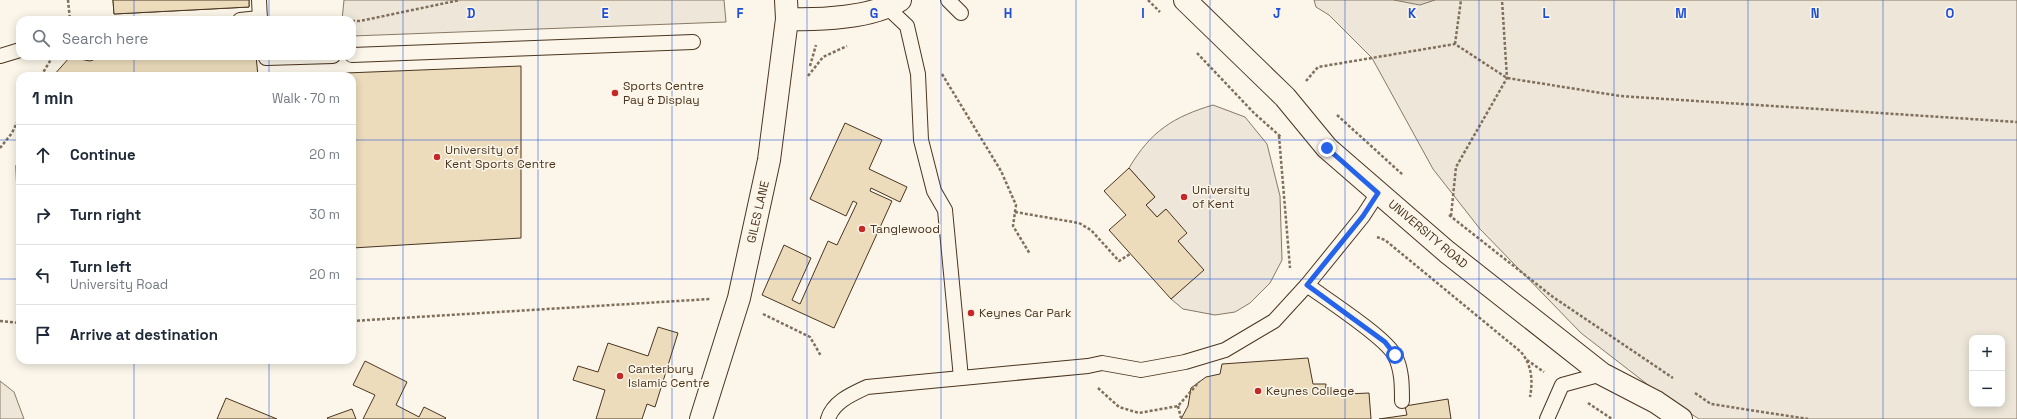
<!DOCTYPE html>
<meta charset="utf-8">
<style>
:root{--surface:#fff;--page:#f6f6f7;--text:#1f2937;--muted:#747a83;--line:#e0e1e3}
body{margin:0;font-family:"Space Grotesk",sans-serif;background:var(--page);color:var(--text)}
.controls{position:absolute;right:12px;bottom:12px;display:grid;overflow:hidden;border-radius:8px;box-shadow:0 2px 10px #0003}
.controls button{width:36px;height:36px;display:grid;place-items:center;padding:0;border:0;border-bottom:1px solid var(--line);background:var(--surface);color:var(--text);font:20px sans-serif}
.stop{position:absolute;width:12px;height:12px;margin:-9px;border:3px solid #2563eb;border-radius:50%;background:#fff}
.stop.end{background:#2563eb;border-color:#fff;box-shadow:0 1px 4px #0008}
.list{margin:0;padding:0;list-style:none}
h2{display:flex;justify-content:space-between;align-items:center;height:52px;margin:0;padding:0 16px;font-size:17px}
h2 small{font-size:13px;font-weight:400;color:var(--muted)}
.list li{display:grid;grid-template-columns:26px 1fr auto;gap:12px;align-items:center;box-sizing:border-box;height:60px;padding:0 16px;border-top:1px solid var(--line)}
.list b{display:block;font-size:15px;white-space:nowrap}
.list p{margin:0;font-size:13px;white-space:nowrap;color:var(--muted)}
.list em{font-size:13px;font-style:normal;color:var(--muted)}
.icon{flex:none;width:22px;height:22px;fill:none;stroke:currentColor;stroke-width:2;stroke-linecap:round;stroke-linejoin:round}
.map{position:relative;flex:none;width:2017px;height:419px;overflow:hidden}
.search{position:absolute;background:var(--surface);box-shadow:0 2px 10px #0003;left:16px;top:16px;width:340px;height:44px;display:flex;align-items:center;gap:10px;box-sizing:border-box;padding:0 14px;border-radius:12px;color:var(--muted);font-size:15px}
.panel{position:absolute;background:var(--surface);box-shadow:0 2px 10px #0003;left:16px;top:72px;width:340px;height:292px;border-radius:12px}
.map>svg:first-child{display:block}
.green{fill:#ede6d9;stroke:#887966;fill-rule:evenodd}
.water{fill:#dcd4c6;stroke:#887966}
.building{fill:#ecdcbc;stroke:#4a3520}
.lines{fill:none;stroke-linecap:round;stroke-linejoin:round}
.service-casing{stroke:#4a3520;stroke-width:16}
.minor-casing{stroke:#4a3520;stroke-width:24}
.path{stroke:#7f6f5c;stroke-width:2.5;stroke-dasharray:3 2;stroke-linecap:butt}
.service{stroke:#fbf6e9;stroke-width:14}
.minor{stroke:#fbf6e9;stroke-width:22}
.route{stroke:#2563eb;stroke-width:5}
.grid{fill:none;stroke:#1d4ed8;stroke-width:1;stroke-opacity:0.55}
.poi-dot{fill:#c62828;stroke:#fbf6e9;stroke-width:1.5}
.labels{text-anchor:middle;stroke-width:3;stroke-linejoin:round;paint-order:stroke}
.poi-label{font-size:12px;fill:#4a3520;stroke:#fbf6e9;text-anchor:start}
.street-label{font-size:12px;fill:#4a3520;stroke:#fbf6e9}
.grid-label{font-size:13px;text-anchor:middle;font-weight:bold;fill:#1d4ed8;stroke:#fbf6e9;stroke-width:3;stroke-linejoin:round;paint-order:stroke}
</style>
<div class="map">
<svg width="2017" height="419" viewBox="0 0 2017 419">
<rect width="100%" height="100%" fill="#fbf6e9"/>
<g class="green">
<path d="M344,0H724L726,22L352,36V20H342Z"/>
<path d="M1314,0H2017V419H1699L1656,391L1581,333L1480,229L1433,169L1372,58L1329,15L1316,7ZM1972,338H2002V404H1972Z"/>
<path d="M1213,105L1245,117L1267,144L1280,196L1282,260L1270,283L1250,303L1235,312L1215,315L1183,309L1171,299L1203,270L1178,241L1166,209L1157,217L1146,205L1155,197L1129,168C1151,131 1173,117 1213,105Z"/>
<path d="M0,381L14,392L24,419H0Z"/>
</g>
<path class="water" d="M1394,0H1435L1420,5Z"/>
<g class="building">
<path d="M113,0H249V7L114,14Z"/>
<path d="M113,0H249V7L114,14Z"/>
<path d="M104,56H256L258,76H53L70,57L90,61Z"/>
<path d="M521,66V238L352,248V76L296,75Z"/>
<path d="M845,123L882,140L869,169L907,187L900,202L871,188L870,191L892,201L834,328L762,295L784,245L811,258L792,300L800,304L828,241L837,245L857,203L853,201L846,216L810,199Z"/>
<path d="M20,153V305L16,166Z"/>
<path d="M1129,168L1155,197L1146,205L1157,217L1166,209L1187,233L1178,241L1204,270L1171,299L1109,230L1126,215L1104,191Z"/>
<path d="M658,327L678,333L655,407L647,404L642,419H596L605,390L573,380L578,366L598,372L608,343L648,356Z"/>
<path d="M1308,358L1313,384H1326L1325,395L1369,393L1371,419H1181L1188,406L1191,388L1206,377L1220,374L1222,364Z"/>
<path d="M365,361L407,382L396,405L419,417L424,407L446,418L445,419H363L375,395L353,385Z"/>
<path d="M226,398L277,419H217Z"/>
<path d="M1448,399L1451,419H1379L1407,415L1405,406Z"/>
<path d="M352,409L356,419H328L327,418Z"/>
</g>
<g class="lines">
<g class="service-casing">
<g id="service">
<path d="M259,0L260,20"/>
<path d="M948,0L961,13"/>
<path d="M888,8L907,26L918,74L921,140L934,191L945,210L961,378"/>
<path d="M240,20L260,18"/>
<path d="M352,55L693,42"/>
<path d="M0,56L20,50"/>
<path d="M266,56V58L333,56"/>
<path d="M1307,285C1326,299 1387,338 1395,356C1402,370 1402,385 1402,401"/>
<path d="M828,419C833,402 852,394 867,387L1088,366L1102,363L1141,370L1185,362L1225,350L1274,321L1307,285L1363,216L1378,193"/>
<path d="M1547,419L1562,385L1602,374"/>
</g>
</g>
<g class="minor-casing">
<g id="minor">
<path d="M1185,0L1285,97L1327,148L1447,252L1602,374L1656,402L1681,419"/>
<path d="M787,19C819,20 873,18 900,0"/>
<path d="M701,419L739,298L769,160L787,19L786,0"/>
</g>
</g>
<g class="path">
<path d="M68,0L70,20"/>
<path d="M1148,0L1160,12"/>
<path d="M284,19L325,20"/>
<path d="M352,21H360L460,0"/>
<path d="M1455,44L1461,0"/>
<path d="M1197,53L1254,113L1281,137"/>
<path d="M810,66L816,45"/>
<path d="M942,74L1001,171L1016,205L1013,226L1030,254"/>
<path d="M41,76L53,56"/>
<path d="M808,76L823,57L847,46"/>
<path d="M1306,81L1318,67L1455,44L1507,78L1620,96L2017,122"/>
<path d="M1337,115L1403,175"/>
<path d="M1279,136L1290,268"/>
<path d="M0,148L12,133L20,116"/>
<path d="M1015,212L1079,223L1091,230L1119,261L1130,254"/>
<path d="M1449,215L1553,297L1673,378"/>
<path d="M1451,216L1456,167L1507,78L1502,0"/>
<path d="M1377,237L1385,240L1521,352C1532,365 1533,381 1530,397"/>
<path d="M763,314L810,337L821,356"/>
<path d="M0,321L20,323"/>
<path d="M352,321L710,299"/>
<path d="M1527,360L1544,372"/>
<path d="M1098,388L1119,407L1139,413L1178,406L1199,382"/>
<path d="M1695,393L1711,404L1808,419"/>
<path d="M1588,403L1612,419"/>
<path d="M1178,406L1181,418"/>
</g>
<use href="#service" class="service"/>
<use href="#minor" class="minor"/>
</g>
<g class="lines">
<path class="route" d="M1327,148L1378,193L1363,216L1307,285L1385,342L1395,355"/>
</g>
<path class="grid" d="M134,0V20M269,0V20M403,0V419M538,0V419M672,0V419M807,0V419M941,0V419M1076,0V419M1210,0V419M1345,0V419M1479,0V419M1614,0V419M1748,0V419M1883,0V419M134,56V76M269,56V76M0,140H20M352,140H2017M0,279H20M352,279H2017M134,360V419M269,360V419"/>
<g class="poi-dot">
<circle cx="615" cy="93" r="4"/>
<circle cx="437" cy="157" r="4"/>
<circle cx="1184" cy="197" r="4"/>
<circle cx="862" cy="229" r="4"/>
<circle cx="971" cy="313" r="4"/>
<circle cx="620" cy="376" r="4"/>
<circle cx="1258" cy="391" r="4"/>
</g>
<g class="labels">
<g class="poi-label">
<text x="623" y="90">Sports Centre<tspan x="623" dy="14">Pay &amp; Display</tspan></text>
<text x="445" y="154">University of<tspan x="445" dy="14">Kent Sports Centre</tspan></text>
<text x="1192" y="194">University<tspan x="1192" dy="14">of Kent</tspan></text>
<text x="870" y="233">Tanglewood</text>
<text x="979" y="317">Keynes Car Park</text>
<text x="628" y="373">Canterbury<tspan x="628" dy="14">Islamic Centre</tspan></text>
<text x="1266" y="395">Keynes College</text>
</g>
<g class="street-label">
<text transform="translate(758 212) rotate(-77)" y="4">GILES LANE</text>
<text transform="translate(1428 234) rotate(40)" y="4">UNIVERSITY ROAD</text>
</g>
</g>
<g class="grid-label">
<text x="471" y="18">D</text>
<text x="605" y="18">E</text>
<text x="740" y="18">F</text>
<text x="874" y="18">G</text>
<text x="1008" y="18">H</text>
<text x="1143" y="18">I</text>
<text x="1277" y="18">J</text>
<text x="1412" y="18">K</text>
<text x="1546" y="18">L</text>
<text x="1681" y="18">M</text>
<text x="1815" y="18">N</text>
<text x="1950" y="18">O</text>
</g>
</svg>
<div class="controls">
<button>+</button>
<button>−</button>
</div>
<div class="stop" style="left:1395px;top:355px"></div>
<div class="stop end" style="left:1327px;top:148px"></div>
<div class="search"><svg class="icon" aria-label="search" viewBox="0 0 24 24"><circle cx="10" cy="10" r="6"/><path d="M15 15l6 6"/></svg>Search here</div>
<section class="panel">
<h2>1 min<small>Walk · 70 m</small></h2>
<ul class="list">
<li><svg class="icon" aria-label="ahead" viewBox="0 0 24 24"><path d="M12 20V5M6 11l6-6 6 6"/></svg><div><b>Continue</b></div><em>20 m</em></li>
<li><svg class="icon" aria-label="right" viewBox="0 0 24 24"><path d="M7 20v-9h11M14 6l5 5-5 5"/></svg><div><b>Turn right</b></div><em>30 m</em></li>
<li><svg class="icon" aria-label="left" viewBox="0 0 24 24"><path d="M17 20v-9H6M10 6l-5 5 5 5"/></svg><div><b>Turn left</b><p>University Road</p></div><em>20 m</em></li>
<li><svg class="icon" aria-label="arrive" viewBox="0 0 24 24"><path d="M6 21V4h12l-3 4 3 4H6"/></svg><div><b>Arrive at destination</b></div></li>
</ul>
</section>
</div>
